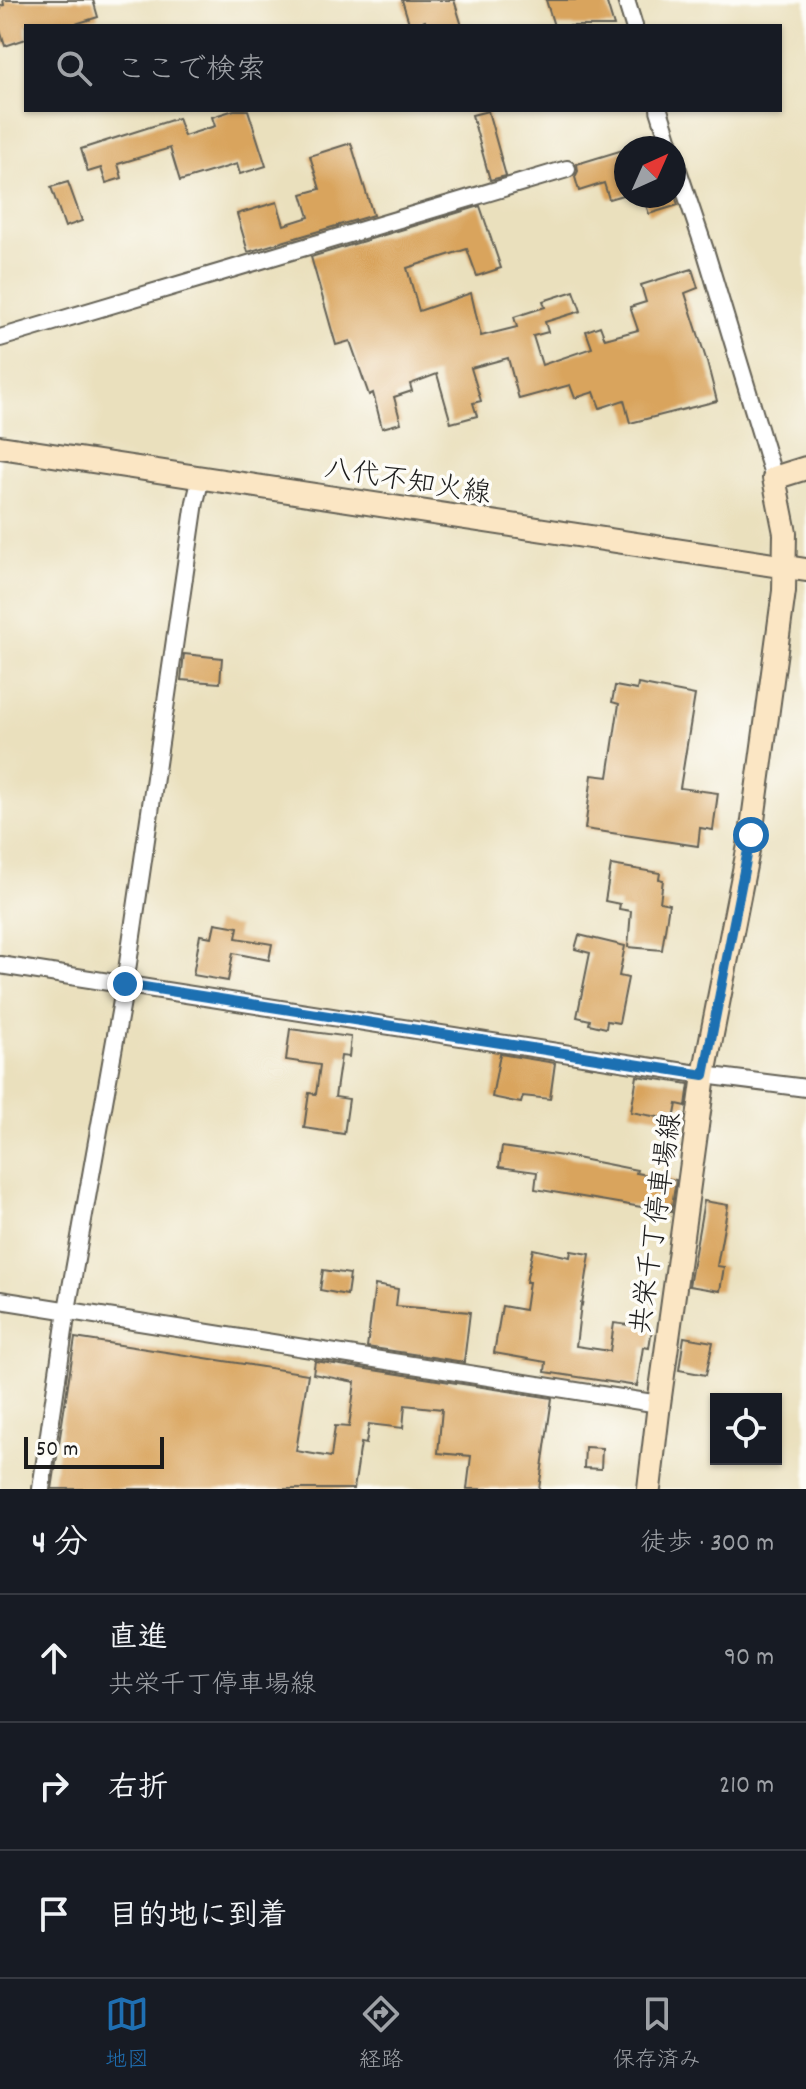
<!DOCTYPE html>
<html lang="ja">
<meta charset="utf-8">
<style>
:root{--surface:#171b24;--page:#242831;--text:#f1f3f6;--muted:#9ea1a6;--line:#363941;--accent:#1f6fb2}
body{margin:0;font-family:Dekko,"Klee One",sans-serif;background:var(--page);color:var(--text)}
.controls{position:absolute;right:24px;bottom:24px;display:grid;overflow:hidden;border-radius:0px;box-shadow:0 2px 6px #0004}
.controls button{width:72px;height:72px;display:grid;place-items:center;padding:0;border:0;border-bottom:2px solid var(--line);background:var(--surface);color:var(--text);font:40px sans-serif}
.compass{position:absolute;left:614px;top:136px;width:72px;height:72px;border-radius:50%;background:var(--surface);box-shadow:0 2px 6px #0004;rotate:45deg}
.scale{position:absolute;left:24px;bottom:20px;width:140px;box-sizing:border-box;padding-left:8px;border:4px solid #1c1c1c;border-top:0;font-size:22px;line-height:28px;white-space:nowrap;color:#1c1c1c;-webkit-text-stroke:6px #fdfcf7;paint-order:stroke}
.stop{position:absolute;width:24px;height:24px;margin:-18px;border:6px solid #1f6fb2;border-radius:50%;background:#fff}
.stop.end{background:#1f6fb2;border-color:#fff;box-shadow:0 2px 8px #0008}
.list{margin:0;padding:0;list-style:none}
h2{display:flex;justify-content:space-between;align-items:center;height:104px;margin:0;padding:0 32px;font-size:34px}
h2 small{font-size:26px;font-weight:400;color:var(--muted)}
.list li{display:grid;grid-template-columns:52px 1fr auto;gap:24px;align-items:center;box-sizing:border-box;height:128px;padding:0 32px;border-top:2px solid var(--line)}
.list b{display:block;font-size:30px;white-space:nowrap}
.list p{margin:0;font-size:26px;white-space:nowrap;color:var(--muted)}
.list em{font-size:26px;font-style:normal;color:var(--muted)}
.icon{flex:none;width:44px;height:44px;fill:none;stroke:currentColor;stroke-width:2;stroke-linecap:round;stroke-linejoin:round}
.map{position:relative;flex:none;width:806px;height:1489px;overflow:hidden}
.search{position:absolute;background:var(--surface);box-shadow:0 2px 6px #0004;left:24px;right:24px;top:24px;height:88px;display:flex;align-items:center;gap:20px;box-sizing:border-box;padding:0 28px;border-radius:0px;color:var(--muted);font-size:30px}
.sheet{height:488px;background:var(--surface)}
nav{display:flex;justify-content:space-around;align-items:center;box-sizing:border-box;height:112px;border-top:2px solid var(--line);background:var(--surface);font-size:22px;color:var(--muted)}
nav a{display:grid;justify-items:center;gap:4px}
nav .on{color:var(--accent)}
.map>svg:first-child{display:block}
.building{fill:#d9a45d}
.lines{fill:none;stroke-linecap:round;stroke-linejoin:round}
.minor-casing{stroke:#646154;stroke-width:20}
.secondary-casing{stroke:#646154;stroke-width:26}
.minor{stroke:#fff;stroke-width:16}
.secondary{stroke:#fbe6c4;stroke-width:22}
.route{stroke:#1f6fb2;stroke-width:10}
.labels{text-anchor:middle;stroke-width:7;stroke-linejoin:round;paint-order:stroke}
.street-label{font-size:28px;fill:#1c1c1c;stroke:#fdfcf7}
</style>
<div class="map">
<svg width="806" height="1489" viewBox="0 0 806 1489">
<rect width="100%" height="100%" fill="#fdfcf7"/>
<filter id="ink" filterUnits="userSpaceOnUse"><feTurbulence type="fractalNoise" baseFrequency=".0125" numOctaves="2"/><feDisplacementMap in="SourceGraphic" scale="16" xChannelSelector="R" yChannelSelector="G"/><feConvolveMatrix kernelMatrix="1 2 1 2 8 2 1 2 1" color-interpolation-filters="sRGB"/></filter>
<filter id="wash" filterUnits="userSpaceOnUse"><feTurbulence type="fractalNoise" baseFrequency=".006" numOctaves="4" result="noise"/><feDisplacementMap in="SourceGraphic" scale="32" xChannelSelector="R" yChannelSelector="G"/><feGaussianBlur stdDeviation="1.8" result="paint"/><feColorMatrix in="noise" values="0 0 0 0 0 0 0 0 0 0 0 0 0 0 0 0 0 1.4 0 .05"/><feComposite in="paint" operator="in"/></filter>
<g filter="url(#wash)">
<rect width="100%" height="100%" fill="#eae0bd"/>
<g id="blocks">
<g class="building">
<path d="M3,0H93L98,17L69,26H26V39L5,46L0,30V6L4,5Z"/>
<path d="M402,0H454L462,26H426L425,21L410,26Z"/>
<path d="M546,0H606L614,26H554Z"/>
<path d="M234,110H248L266,166L240,174L237,164L180,181L170,148L118,164L122,178L106,183L101,168L88,172L81,149L178,118L184,136L215,126L212,117Z"/>
<path d="M488,111L506,176L490,180L472,115Z"/>
<path d="M351,143L373,215L248,252L237,214L277,202L284,225L309,217L302,194L320,189L310,156Z"/>
<path d="M626,149V194L609,199L604,183L579,191L575,177L578,171L577,164Z"/>
<path d="M68,182L82,221L65,227L51,187Z"/>
<path d="M643,196H675L678,205L649,214Z"/>
<path d="M480,206L501,268L477,276L467,249L407,268L419,311L471,293L481,336L517,327L514,317L545,307L543,301L574,291L581,311L545,322L548,332L533,336L542,365L592,348L586,331L600,326L605,339L638,330L630,307L646,302L641,285L692,269L698,288L685,293L707,362L717,401L630,423L624,400L600,408L594,392L575,398L570,385L519,399L508,358L471,368L481,401L473,403L477,416L451,423L437,374L410,384L412,391L394,397L401,423L382,428L373,393L369,395L350,341L336,345L311,257Z"/>
<path d="M184,654L222,658L220,683L181,680Z"/>
<path d="M638,684L695,695L680,788L718,793L713,830L700,828L698,846L585,829L592,775L608,777L619,704L612,702L615,686L637,690Z"/>
<path d="M611,865L660,873L659,879L663,880L660,902L669,904L662,950L628,947L631,911L619,909L620,904L605,901Z"/>
<path d="M215,923L238,927L236,938L272,944L269,960L233,953L228,981L193,975L200,935L212,937Z"/>
<path d="M579,935L625,946L619,976L628,978L619,1023L607,1021L606,1028L589,1024L590,1020L577,1017L590,953L575,949Z"/>
<path d="M290,1029L351,1037L349,1057L341,1056L335,1097L349,1099L344,1134L304,1128L309,1093L316,1094L320,1065L286,1060Z"/>
<path d="M500,1054L555,1063L550,1099L523,1096L521,1103L492,1097Z"/>
<path d="M637,1076L689,1084L686,1106L677,1104L674,1120L631,1112Z"/>
<path d="M502,1147L576,1158L637,1170L636,1173L676,1180L671,1212L535,1189L537,1172L499,1167Z"/>
<path d="M704,1201L728,1205L717,1266L724,1267L720,1291L689,1286Z"/>
<path d="M533,1249L570,1257L571,1251L590,1254L582,1305L581,1304L576,1346L610,1351L614,1323L652,1328L649,1348L643,1347L637,1386L545,1372L546,1362L494,1353L502,1306L525,1310L529,1282H526Z"/>
<path d="M323,1270L350,1274L347,1295L320,1290Z"/>
<path d="M375,1285L398,1289L396,1306L470,1312L464,1362L367,1347Z"/>
<path d="M684,1337L713,1342L706,1375L679,1370Z"/>
<path d="M75,1338L308,1374L296,1451L331,1457L335,1426L349,1427L355,1382L313,1374L315,1361L552,1398L539,1489H467L471,1456L438,1453L442,1409L405,1405L403,1428L369,1424L366,1444L361,1443L354,1489H52Z"/>
<path d="M585,1447L602,1448L601,1469L584,1468Z"/>
</g>
</g>
</g>
<g filter="url(#ink)">
<use href="#blocks" fill-opacity="0" stroke="#646154" stroke-width="2"/>
<g class="lines">
<g class="minor-casing">
<g id="minor">
<path d="M626,0L634,26"/>
<path d="M659,110L671,148"/>
<path d="M674,158L706,253L774,478"/>
<path d="M0,338L567,169"/>
<path d="M0,965L704,1075L806,1088"/>
<path d="M0,1300L659,1404"/>
<path d="M41,1489L67,1310L125,984L195,502L201,478"/>
</g>
</g>
<g class="secondary-casing">
<g id="secondary">
<path d="M0,447L806,570"/>
<path d="M649,1489L659,1404L704,1075L751,835L784,591L785,533L774,478L806,468"/>
</g>
</g>
<use href="#minor" class="minor"/>
<use href="#secondary" class="secondary"/>
</g>
</g>
<g class="lines" filter="url(#ink)">
<path class="route" d="M125,984L704,1075L751,835"/>
</g>
<g class="labels">
<g class="street-label">
<text transform="translate(408 479) rotate(9)" y="10">八代不知火線</text>
<text transform="translate(654 1223) rotate(-82)" y="10">共栄千丁停車場線</text>
</g>
</g>
</svg>
<div class="controls">
<button><svg class="icon" aria-label="locate" viewBox="0 0 24 24"><circle cx="12" cy="12" r="6"/><path d="M12 2v4M12 18v4M2 12h4M18 12h4"/></svg></button>
</div>
<svg class="compass" viewBox="-18 -18 36 36"><path d="M0-13l5 13h-10z" fill="#e53935"/><path d="M0 13l5-13h-10z" fill="#9ea1a6"/></svg>
<div class="scale">50 m</div>
<div class="stop" style="left:751px;top:835px"></div>
<div class="stop end" style="left:125px;top:984px"></div>
<div class="search"><svg class="icon" aria-label="search" viewBox="0 0 24 24"><circle cx="10" cy="10" r="6"/><path d="M15 15l6 6"/></svg>ここで検索</div>
</div>
<section class="sheet">
<h2>4 分<small>徒歩 · 300 m</small></h2>
<ul class="list">
<li><svg class="icon" aria-label="ahead" viewBox="0 0 24 24"><path d="M12 20V5M6 11l6-6 6 6"/></svg><div><b>直進</b><p>共栄千丁停車場線</p></div><em>90 m</em></li>
<li><svg class="icon" aria-label="right" viewBox="0 0 24 24"><path d="M7 20v-9h11M14 6l5 5-5 5"/></svg><div><b>右折</b></div><em>210 m</em></li>
<li><svg class="icon" aria-label="arrive" viewBox="0 0 24 24"><path d="M6 21V4h12l-3 4 3 4H6"/></svg><div><b>目的地に到着</b></div></li>
</ul>
</section>
<nav>
<a class="on"><svg class="icon" aria-label="map" viewBox="0 0 24 24"><path d="M3 6l6-2 6 2 6-2v14l-6 2-6-2-6 2zM9 4v14M15 6v14"/></svg>地図</a>
<a><svg class="icon" aria-label="directions" viewBox="0 0 24 24"><path d="M12 3l9 9-9 9-9-9zM9 14v-3h6M13 9l2 2-2 2"/></svg>経路</a>
<a><svg class="icon" aria-label="saved" viewBox="0 0 24 24"><path d="M7 4h10v16l-5-4-5 4z"/></svg>保存済み</a>
</nav>
